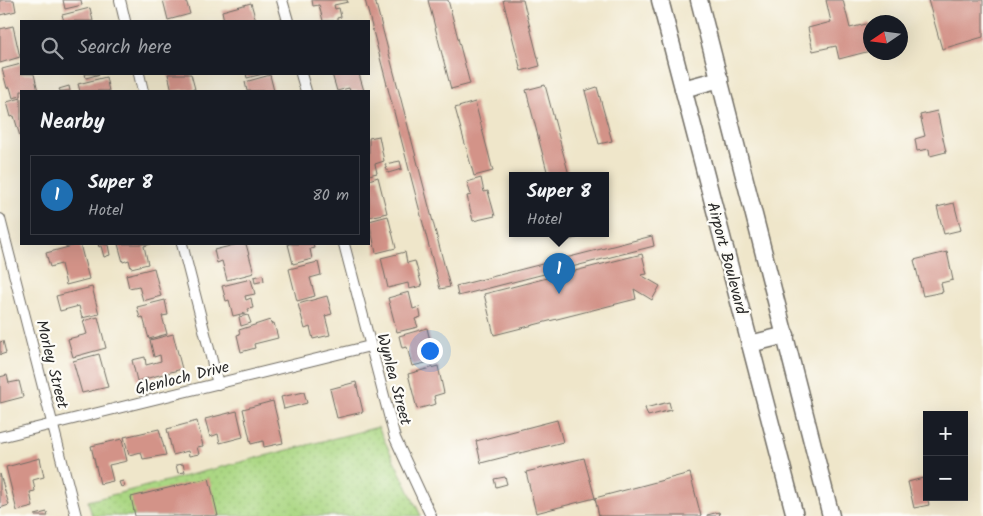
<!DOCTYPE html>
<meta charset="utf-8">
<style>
:root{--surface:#171b24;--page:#242831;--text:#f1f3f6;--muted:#9ea1a6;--line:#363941;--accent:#1f6fb2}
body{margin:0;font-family:Kalam,sans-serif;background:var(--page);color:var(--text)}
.controls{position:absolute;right:15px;bottom:15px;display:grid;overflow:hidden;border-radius:0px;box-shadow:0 5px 20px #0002}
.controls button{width:45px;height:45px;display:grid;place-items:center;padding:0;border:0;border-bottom:1px solid var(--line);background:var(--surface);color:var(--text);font:25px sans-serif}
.compass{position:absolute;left:863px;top:15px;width:45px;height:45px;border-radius:50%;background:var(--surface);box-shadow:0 5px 20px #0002;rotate:257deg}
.you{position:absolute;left:429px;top:350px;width:18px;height:18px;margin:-12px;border:4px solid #fff;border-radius:50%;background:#1a73e8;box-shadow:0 0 0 8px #1a73e833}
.badge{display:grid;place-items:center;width:32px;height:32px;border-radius:50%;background:var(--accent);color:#fff;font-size:16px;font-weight:700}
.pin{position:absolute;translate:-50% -41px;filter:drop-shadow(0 1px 2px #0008)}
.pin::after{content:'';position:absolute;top:26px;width:18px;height:15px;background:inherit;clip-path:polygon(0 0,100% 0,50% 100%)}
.popup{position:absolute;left:509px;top:172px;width:100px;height:65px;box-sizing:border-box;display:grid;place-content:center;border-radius:0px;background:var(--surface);filter:drop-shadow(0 1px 4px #0005);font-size:16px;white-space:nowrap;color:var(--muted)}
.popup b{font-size:19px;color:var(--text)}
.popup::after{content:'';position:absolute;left:50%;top:100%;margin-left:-10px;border:10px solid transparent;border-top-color:var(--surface)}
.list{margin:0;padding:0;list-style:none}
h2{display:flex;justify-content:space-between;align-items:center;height:65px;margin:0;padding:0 20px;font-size:21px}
h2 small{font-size:16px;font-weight:400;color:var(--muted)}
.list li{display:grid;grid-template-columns:32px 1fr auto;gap:15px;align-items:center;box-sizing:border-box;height:80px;margin:0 10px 10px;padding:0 10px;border:1px solid var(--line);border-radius:0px}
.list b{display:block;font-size:19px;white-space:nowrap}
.list p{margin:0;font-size:16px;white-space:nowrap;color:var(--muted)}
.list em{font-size:16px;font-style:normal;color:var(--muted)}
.icon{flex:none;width:28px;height:28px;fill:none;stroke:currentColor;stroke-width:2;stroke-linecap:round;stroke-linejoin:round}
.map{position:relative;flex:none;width:983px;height:516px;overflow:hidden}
.search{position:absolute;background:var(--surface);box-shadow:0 5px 20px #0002;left:20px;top:20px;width:350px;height:55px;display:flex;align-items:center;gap:12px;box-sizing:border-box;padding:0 18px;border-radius:0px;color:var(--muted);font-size:19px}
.panel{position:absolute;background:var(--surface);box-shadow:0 5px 20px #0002;left:20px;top:90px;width:350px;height:155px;border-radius:0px}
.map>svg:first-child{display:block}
.grass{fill:url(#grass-dots);stroke:#6b8157}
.building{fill:#d39388}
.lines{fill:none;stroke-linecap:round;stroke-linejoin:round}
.minor-casing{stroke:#706c63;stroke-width:12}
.primary-casing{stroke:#706c63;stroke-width:19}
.minor{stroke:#fff;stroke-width:10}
.primary{stroke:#fff;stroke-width:16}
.labels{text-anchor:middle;stroke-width:4.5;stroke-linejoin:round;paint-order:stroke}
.street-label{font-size:16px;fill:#2b2b2b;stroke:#fdfcf7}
</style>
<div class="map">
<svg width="983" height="516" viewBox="0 0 983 516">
<defs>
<pattern id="grass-dots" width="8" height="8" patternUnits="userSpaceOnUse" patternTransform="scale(1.25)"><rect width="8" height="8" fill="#abd783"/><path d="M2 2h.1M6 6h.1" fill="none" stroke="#93b971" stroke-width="1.8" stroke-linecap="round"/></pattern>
</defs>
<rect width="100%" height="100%" fill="#fdfcf7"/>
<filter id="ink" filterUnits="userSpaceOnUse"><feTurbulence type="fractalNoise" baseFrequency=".02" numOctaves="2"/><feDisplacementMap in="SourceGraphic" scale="10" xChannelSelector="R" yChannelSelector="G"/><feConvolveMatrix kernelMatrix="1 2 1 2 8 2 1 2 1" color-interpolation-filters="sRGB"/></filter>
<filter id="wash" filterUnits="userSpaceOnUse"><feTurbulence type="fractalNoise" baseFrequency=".0096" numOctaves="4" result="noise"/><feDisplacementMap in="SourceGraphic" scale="20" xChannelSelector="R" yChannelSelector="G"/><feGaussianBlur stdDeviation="1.12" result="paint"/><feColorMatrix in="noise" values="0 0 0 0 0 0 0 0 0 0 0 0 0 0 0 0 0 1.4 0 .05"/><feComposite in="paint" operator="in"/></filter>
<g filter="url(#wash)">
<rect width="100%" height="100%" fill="#efe6ca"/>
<path class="grass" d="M378,427L421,516H92L88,501Z"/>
<g id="blocks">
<g class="building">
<path d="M0,0H14L16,11L0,15Z"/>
<path d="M63,0H81L82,5L65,9Z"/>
<path d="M163,0H186L190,14L168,20Z"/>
<path d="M312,0H347L348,2L334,5L335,9L339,8L341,17L337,18V21H323L319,5L313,6Z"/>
<path d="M365,0H375L450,287L440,289Z"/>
<path d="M428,0H448L470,84L451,89Z"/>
<path d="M503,0H523L540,66L521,71Z"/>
<path d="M826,0H843L850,28L870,23V51L839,59L836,46L813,51L808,28L831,22Z"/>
<path d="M928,0H983V37L942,49Z"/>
<path d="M251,3L256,21H224L222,11Z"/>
<path d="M90,8L93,21H64L62,15Z"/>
<path d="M13,26L20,57L0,63V29Z"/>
<path d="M21,64V74H34L38,91H21V96L13,98L10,87L7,88L2,69Z"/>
<path d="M85,74H100L86,78Z"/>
<path d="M168,74H191L195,89L172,91Z"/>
<path d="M246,74H263L247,78Z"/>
<path d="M332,74H359L364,91H350L349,88L337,91Z"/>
<path d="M270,75L274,91H247L245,82Z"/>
<path d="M106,77L109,91H80L78,84Z"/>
<path d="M545,85L569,175H548L526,90Z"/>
<path d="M69,86L70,91H60L59,89Z"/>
<path d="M597,87L612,141L599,144L585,91Z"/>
<path d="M21,98V140L14,116L11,117L7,102Z"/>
<path d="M475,102L493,171L474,176L455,108Z"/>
<path d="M937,111L946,152L930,156L929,149L917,151L915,139L925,136L920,115Z"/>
<path d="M379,136L384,161L375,164L377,173L369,175V138Z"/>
<path d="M400,161L402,169L388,173L385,164Z"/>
<path d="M378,177L387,213L369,217V180Z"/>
<path d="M481,178L484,192L488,191L495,216L473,221L467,196L471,195L467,182Z"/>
<path d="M954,203L961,230L944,234L937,207Z"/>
<path d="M388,216L396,248L376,253L369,221Z"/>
<path d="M563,233H584V236L565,241Z"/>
<path d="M652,236L654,246L458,296L456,286Z"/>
<path d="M80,244L89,279L66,285L61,264L50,267L46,253Z"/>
<path d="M98,244L108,245L110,255L104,257L101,246L99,247Z"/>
<path d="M118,244H151L144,246L148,264L131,268L129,260L123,262Z"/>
<path d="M238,244H246L254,273L227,280L222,261L217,263L214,250Z"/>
<path d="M288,244H313L314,248L310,249L312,259L293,264Z"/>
<path d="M405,252L407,263L415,261L422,286L409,289L408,283L388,288L381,258Z"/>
<path d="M947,252L953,280L941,283L943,292L923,296L914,260Z"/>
<path d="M642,254L647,274L641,275L660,286L652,300L634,289L636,299L494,335L484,294Z"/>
<path d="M318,262L321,275L310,278L315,296L297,301L289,269Z"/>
<path d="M154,268L161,296L143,301L139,286L129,288L126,275Z"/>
<path d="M263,275L264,281L255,283L254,277Z"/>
<path d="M251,279L255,294L245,296L246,300L251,298L253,308L248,309L249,312L233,316L229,300L226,301L222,286Z"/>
<path d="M92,287L99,314L82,318L79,306L60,311L56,296Z"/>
<path d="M409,292L413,309L419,307L421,317L415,319L418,327L397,332L388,298Z"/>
<path d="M327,296L332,314L325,316L330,335L313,339L310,327L305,329L298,304Z"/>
<path d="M165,300L168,315L162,316L167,334L149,339L143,317L140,318L137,307Z"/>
<path d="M248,315L251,323L241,326L239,317Z"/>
<path d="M98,317L106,348L73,357L68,339L87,334L83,321Z"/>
<path d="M270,320L271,324L274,323L278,338L254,344L255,348L241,352L237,335L240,334L239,330Z"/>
<path d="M427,328L435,361L412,366L407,347L402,348L399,336Z"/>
<path d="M173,334L182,369L137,381L132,360L145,357L146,365L161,361L160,355L154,357L150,340Z"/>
<path d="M3,341L6,353L0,355V342Z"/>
<path d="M99,354L108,387L82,393L73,361Z"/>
<path d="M438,366L444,393L434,396L436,404L417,409L408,374Z"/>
<path d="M7,375L9,383L19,381L23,397L0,403V377Z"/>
<path d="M356,382L363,412L337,418L330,389Z"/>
<path d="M304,392L307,403L284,409L281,397Z"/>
<path d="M273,401L283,443L264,447L263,441L251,444L243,409Z"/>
<path d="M669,402L671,410L648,416L645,408Z"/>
<path d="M237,411L243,437L220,443L218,434L210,437L205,419Z"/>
<path d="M557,420L563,442L481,463L476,441Z"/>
<path d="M197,421L203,446L197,447L199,454L189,456L188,451L173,455L167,429Z"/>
<path d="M159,429L166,455L143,459L141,452L129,455L124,437Z"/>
<path d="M122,439L127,461L109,465L113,481L100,484L91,446Z"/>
<path d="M40,458L44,477L33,480L35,491L30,492L33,507L17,511L6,467Z"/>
<path d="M584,458L595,498L536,513L526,472Z"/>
<path d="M183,464L185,472L178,473L176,465Z"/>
<path d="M690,473L701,516H599L595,498Z"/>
<path d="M0,474L9,505L0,508Z"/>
<path d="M505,477L507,484L496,487L494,479Z"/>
<path d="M209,478L218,516H135L131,497Z"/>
<path d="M923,478L929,505L914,508L908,482Z"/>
<path d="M123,481L125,486L121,487L119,482Z"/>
<path d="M47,512L48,516H35V515Z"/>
<path d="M719,512L720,516H707V515Z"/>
</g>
</g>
</g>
<g filter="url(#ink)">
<use href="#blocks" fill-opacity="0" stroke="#706c63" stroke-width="1"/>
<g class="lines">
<g class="minor-casing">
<g id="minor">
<path d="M120,0L125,21"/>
<path d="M282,0L288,21"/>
<path d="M139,74L143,91"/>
<path d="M301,74L306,91"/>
<path d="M0,219L76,516"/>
<path d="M182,244L218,384"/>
<path d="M344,244L395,438L431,516"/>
<path d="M0,437L370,346"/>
</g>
</g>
<g class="primary-casing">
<g id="primary">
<path d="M660,0L795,516"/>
<path d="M699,0L831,516"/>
<path d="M683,89L720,79"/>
<path d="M750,344L786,335"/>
</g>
</g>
<use href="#minor" class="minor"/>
<use href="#primary" class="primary"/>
</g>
</g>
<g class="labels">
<g class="street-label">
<text transform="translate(728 258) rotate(75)" y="6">Airport Boulevard</text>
<text transform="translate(53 364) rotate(76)" y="6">Morley Street</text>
<text transform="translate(182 377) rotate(-14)" y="6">Glenloch Drive</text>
<text transform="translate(395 379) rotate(75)" y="6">Wynlea Street</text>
</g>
</g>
</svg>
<div class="controls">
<button>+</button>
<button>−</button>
</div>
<svg class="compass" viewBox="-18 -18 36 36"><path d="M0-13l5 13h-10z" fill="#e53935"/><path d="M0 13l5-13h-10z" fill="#9ea1a6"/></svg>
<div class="you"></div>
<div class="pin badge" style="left:559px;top:294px">1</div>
<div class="popup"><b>Super 8</b>Hotel</div>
<div class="search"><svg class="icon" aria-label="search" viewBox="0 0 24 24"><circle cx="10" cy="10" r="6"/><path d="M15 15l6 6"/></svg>Search here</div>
<section class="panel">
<h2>Nearby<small></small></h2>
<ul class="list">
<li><span class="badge">1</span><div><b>Super 8</b><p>Hotel</p></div><em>80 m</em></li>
</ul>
</section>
</div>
